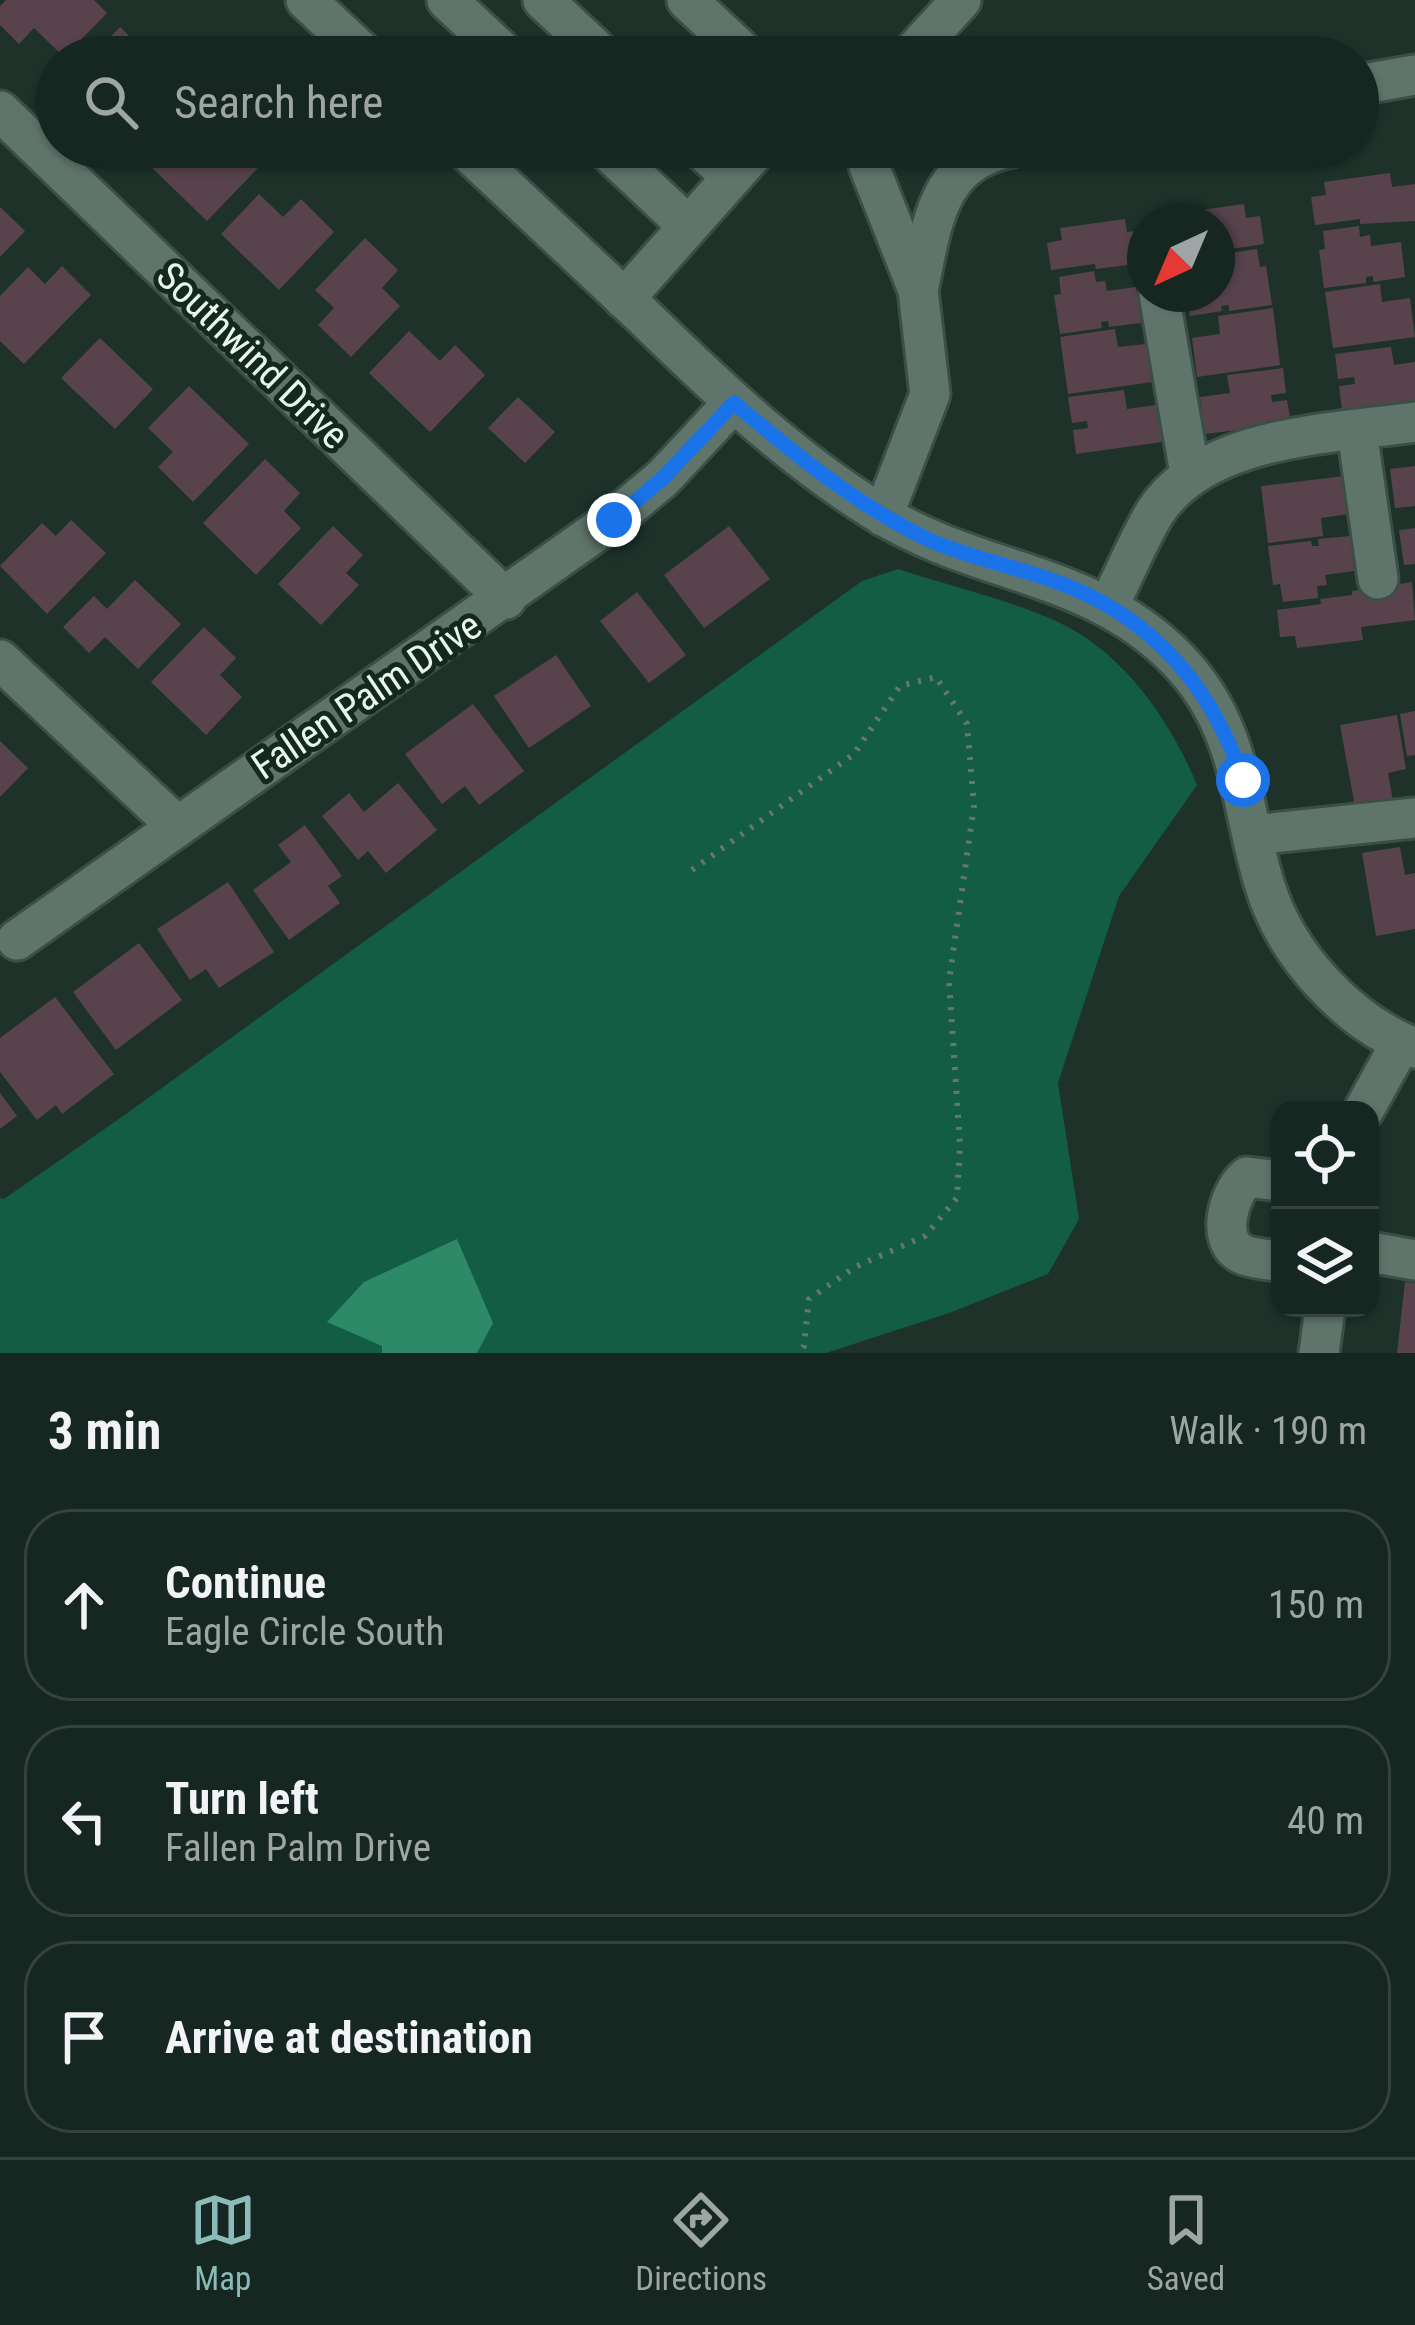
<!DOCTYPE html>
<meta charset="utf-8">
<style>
:root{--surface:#162620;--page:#23322d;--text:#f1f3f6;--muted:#9ea5a5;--line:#35433e;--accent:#8bbbb9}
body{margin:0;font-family:"Roboto Condensed",sans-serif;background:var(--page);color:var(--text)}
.controls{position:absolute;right:36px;bottom:36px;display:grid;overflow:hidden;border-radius:24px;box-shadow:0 3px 9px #0004}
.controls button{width:108px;height:108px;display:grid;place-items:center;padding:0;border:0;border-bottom:3px solid var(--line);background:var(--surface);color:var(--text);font:60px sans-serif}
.compass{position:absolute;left:1127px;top:204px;width:108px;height:108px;border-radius:50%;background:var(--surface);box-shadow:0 3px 9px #0004;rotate:224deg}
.stop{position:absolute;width:36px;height:36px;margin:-27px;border:9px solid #1a73e8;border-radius:50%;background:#fff}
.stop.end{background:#1a73e8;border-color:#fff;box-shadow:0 3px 12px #0008}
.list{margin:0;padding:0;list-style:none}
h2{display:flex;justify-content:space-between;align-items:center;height:156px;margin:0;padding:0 48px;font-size:51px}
h2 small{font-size:39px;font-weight:400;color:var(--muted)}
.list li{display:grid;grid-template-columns:78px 1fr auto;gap:36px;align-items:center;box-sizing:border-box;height:192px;margin:0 24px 24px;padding:0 24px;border:3px solid var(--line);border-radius:48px}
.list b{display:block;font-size:45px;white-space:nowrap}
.list p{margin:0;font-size:39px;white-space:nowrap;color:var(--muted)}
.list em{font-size:39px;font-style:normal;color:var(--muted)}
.icon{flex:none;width:66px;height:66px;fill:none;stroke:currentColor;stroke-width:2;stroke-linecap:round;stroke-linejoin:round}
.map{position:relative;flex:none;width:1415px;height:1353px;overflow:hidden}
.search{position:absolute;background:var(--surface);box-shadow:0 3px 9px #0004;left:36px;right:36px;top:36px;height:132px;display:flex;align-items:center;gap:30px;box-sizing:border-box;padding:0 42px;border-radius:66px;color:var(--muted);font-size:45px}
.sheet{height:804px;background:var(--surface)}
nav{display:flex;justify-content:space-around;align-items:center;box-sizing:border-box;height:168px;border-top:3px solid var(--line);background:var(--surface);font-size:33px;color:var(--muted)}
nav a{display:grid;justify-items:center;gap:6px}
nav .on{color:var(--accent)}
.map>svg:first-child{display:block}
.green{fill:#125d44}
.water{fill:#2d8968}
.building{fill:#58434d}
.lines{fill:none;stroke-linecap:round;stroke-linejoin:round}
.minor-casing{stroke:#3c4f47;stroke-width:45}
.path{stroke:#667770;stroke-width:6;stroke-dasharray:3 9;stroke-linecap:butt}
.minor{stroke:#5f756b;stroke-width:39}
.route{stroke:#1a73e8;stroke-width:15}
.labels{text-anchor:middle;stroke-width:10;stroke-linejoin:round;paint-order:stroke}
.street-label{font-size:39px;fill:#e9f5ef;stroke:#142820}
</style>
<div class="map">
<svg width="1415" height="1353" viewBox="0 0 1415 1353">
<rect width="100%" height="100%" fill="#1e322a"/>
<path class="green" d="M898,569C950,586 1006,599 1056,621C1123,651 1170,720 1197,785L1119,896L1058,1083L1079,1219L1048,1274L949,1313L826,1353H0V1198L4,1199L126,1114L862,581Z"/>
<path class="water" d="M457,1239L493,1323L477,1353H382V1346L327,1322L364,1282Z"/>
<g class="building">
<path d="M6,0H94L107,13L64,57L34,28L19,44L0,25V6Z"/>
<path d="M120,27L151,57H91Z"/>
<path d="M159,147H236L258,168L207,221L145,161Z"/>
<path d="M1390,173L1392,187L1415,184V221L1360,224V219L1315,225L1311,197L1326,195L1324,182Z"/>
<path d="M259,194L283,217L301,199L334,232L279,290L221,234Z"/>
<path d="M1244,204L1246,218L1260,216L1264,244L1217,251V222H1180L1179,213Z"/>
<path d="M0,207L25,231L0,257Z"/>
<path d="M1125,219L1127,232L1145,230V267L1128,269V265L1096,269L1095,264L1051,270L1047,243L1062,240L1060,228Z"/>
<path d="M1359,226L1360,237L1370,235L1371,246L1401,242L1405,277L1373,282V276L1366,277V283L1324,288L1319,250L1325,249L1323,231Z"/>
<path d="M365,238L398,270L382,288L400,306L351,357L318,325L334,308L315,290Z"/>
<path d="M1257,249L1260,267L1266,266L1272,305L1229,311V305L1221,306L1222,311L1190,316L1187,294H1217V266L1223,265L1222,254Z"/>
<path d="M62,266L91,295L24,364L0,341V296L28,267L45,284Z"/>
<path d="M1094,271L1096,282L1105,281L1107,291L1136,287L1141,323L1109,327L1108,321L1101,322L1102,328L1060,334L1054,295L1061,294L1059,277Z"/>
<path d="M1380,284L1382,302L1410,298L1415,337L1333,348L1325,292Z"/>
<path d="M1273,308L1280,365L1197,377L1192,338L1220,334L1218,316Z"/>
<path d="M1115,329L1118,347L1146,344L1152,382L1068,394L1060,337Z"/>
<path d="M409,331L440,361L455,345L485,375L430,432L369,373Z"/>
<path d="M100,338L153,389L115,429L61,378Z"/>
<path d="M1391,347L1394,365L1415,362V400L1342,410L1339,386L1355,384L1354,377L1338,379L1335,354Z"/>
<path d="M1283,368L1286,393L1271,395L1272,402L1287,400L1291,423L1205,434L1200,397L1230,393L1227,375Z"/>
<path d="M189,386L249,444L193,502L158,467L173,452L148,428Z"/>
<path d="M1124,390L1127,409L1156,405L1162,442L1076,454L1073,430L1088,428L1087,421L1072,423L1068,397Z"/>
<path d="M518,397L555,432L525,463L488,428Z"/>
<path d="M265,459L300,493L284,511L301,528L256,575L203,523Z"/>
<path d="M1415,466V506L1395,508L1390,469Z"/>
<path d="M1344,476L1349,514L1321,518L1323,536L1268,543L1261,486Z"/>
<path d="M71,520L106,553L47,614L0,566L42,523L56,536Z"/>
<path d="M333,526L363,555L346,573L359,585L321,625L278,584Z"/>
<path d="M729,526L770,579L704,628L664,575Z"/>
<path d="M1415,528V564L1404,565L1399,530Z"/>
<path d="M1350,536L1354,571L1325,575L1327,585L1317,586L1318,598L1283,602L1280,584L1273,585L1268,546L1311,541L1312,546H1319L1318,539Z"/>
<path d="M135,580L181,624L138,669L105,637L89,653L63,627L94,596L107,609Z"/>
<path d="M1412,582L1415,620L1361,627L1363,640L1297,648L1295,636L1280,637L1277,610L1321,604L1320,599L1352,595V591Z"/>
<path d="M637,592L686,655L649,683L600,621Z"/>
<path d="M204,627L236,658L220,675L242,697L206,735L151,682Z"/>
<path d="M556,655L591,706L529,748L494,696Z"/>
<path d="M473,704L524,771L479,805L465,786L442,804L405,754Z"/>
<path d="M1415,711V755L1407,756L1400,714Z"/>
<path d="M1397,715L1406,769L1388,773L1393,801L1355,807L1340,725Z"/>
<path d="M0,741L28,768L0,797Z"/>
<path d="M398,783L437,830L386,873L368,851L358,860L322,816L349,793L364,812Z"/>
<path d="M305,825L342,876L328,886L340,903L289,940L253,890L291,862L278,845Z"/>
<path d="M1400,847L1405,875L1415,873V929L1376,936L1362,853Z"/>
<path d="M228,882L274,952L219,988L206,969L190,980L157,929Z"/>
<path d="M139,943L182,1000L116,1050L73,992Z"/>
<path d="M55,997L114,1074L62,1114L56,1105L37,1120L0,1072V1038Z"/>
<path d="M0,1093L17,1116L0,1129Z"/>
<path d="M1405,1282L1415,1283V1353H1397Z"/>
</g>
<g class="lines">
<g class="minor-casing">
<g id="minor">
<path d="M306,0L367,57"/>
<path d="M447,0L508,57"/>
<path d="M543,0L604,57"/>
<path d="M687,0L748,57"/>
<path d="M909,57L961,0"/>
<path d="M1358,85L1415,75"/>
<path d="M0,111L506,599"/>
<path d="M463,147C522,203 582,259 642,315C716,387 791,459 879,513C979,575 1092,571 1178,660C1244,729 1239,803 1265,886C1286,955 1348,1022 1415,1048"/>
<path d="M604,147L688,226"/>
<path d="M699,147L732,177"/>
<path d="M867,147L869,166L918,290L930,394L883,516"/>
<path d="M918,290C932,227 935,161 1012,147"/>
<path d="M1159,294L1190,474"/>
<path d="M624,299L759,147"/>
<path d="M1357,431L1378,579"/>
<path d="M1109,605C1124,575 1137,543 1154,514C1203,435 1331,434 1415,422"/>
<path d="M0,660L176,825"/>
<path d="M1253,835L1415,818"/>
<path d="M17,940L614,519L663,478L733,403"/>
<path d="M1364,1110L1401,1043"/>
<path d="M1280,1181L1247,1177C1230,1191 1214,1240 1242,1254C1252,1259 1269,1259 1280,1262"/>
<path d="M1370,1252L1415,1260"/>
<path d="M1319,1353L1325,1308"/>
</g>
</g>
<path class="path" d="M692,870L854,754L900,686L936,677L967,724L974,806L949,981L960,1145L957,1198L925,1236L855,1267L809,1299L804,1346L798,1353"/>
<use href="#minor" class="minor"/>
</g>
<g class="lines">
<path class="route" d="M614,520L663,478L734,403C795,454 855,504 927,539C969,558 1014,566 1057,582C1151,616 1212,686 1243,780"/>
</g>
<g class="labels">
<g class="street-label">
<text transform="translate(253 355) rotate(44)" y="14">Southwind Drive</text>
<text transform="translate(366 695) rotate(-34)" y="14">Fallen Palm Drive</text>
</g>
</g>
</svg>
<div class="controls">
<button><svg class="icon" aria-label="locate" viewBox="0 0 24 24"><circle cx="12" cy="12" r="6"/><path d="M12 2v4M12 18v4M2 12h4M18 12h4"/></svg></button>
<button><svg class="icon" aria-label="layers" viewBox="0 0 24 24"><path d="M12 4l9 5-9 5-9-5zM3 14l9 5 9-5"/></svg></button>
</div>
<svg class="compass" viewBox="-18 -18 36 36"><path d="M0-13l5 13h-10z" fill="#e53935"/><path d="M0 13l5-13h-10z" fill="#9ea5a5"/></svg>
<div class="stop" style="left:1243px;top:780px"></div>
<div class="stop end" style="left:614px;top:520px"></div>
<div class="search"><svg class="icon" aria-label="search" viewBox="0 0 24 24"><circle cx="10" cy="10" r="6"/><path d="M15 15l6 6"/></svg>Search here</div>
</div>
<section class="sheet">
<h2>3 min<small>Walk · 190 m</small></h2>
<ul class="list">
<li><svg class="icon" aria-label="ahead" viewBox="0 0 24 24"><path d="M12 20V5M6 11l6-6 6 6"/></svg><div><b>Continue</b><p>Eagle Circle South</p></div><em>150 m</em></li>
<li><svg class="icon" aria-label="left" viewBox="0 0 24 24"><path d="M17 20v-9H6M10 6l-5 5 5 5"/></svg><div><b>Turn left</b><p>Fallen Palm Drive</p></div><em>40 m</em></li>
<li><svg class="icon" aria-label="arrive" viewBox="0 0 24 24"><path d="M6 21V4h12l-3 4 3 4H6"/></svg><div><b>Arrive at destination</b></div></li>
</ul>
</section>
<nav>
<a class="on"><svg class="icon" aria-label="map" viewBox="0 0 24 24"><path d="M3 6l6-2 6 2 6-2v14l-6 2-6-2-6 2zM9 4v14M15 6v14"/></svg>Map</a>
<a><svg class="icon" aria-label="directions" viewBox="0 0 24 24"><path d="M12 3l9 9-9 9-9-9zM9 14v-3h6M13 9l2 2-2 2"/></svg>Directions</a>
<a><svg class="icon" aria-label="saved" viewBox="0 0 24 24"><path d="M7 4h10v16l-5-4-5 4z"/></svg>Saved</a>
</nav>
